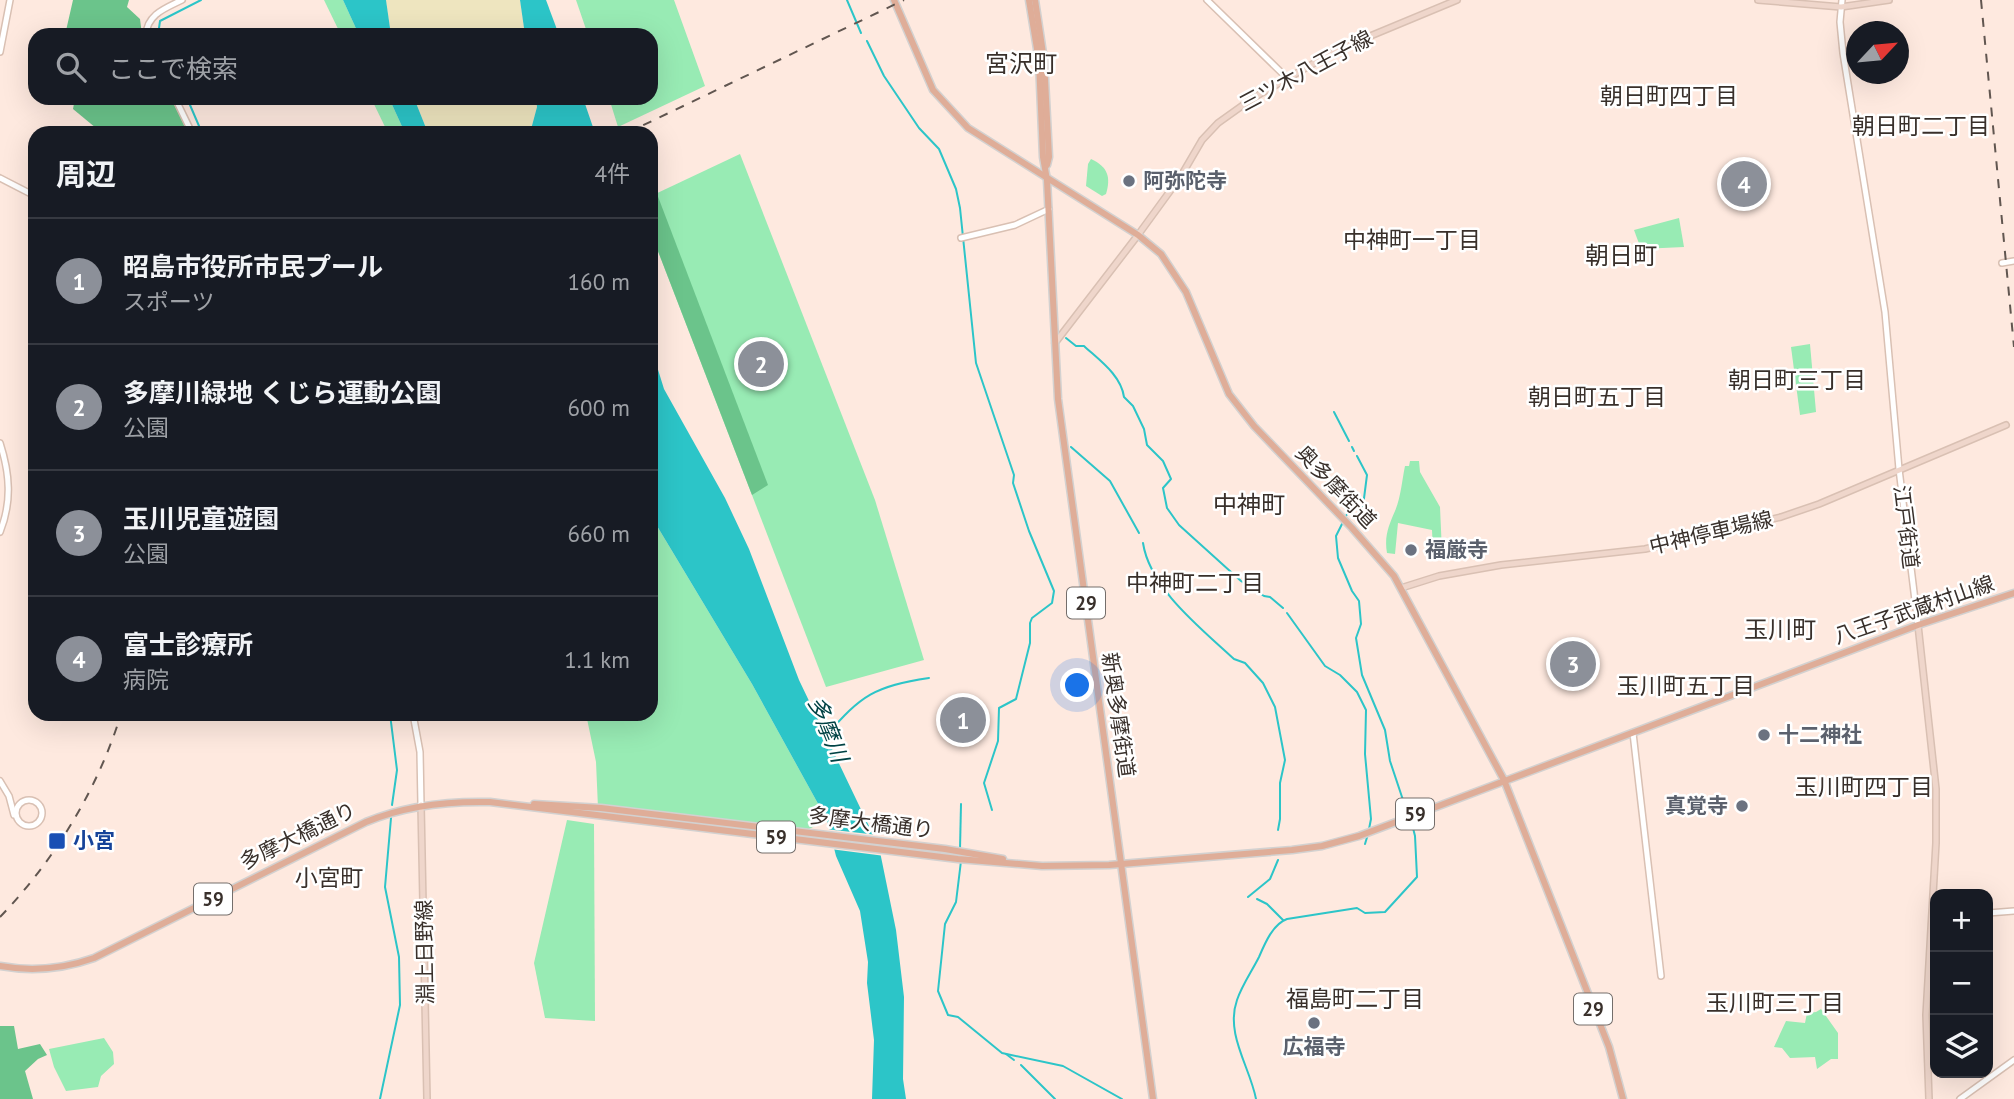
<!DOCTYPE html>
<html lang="ja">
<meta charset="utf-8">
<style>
:root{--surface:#171b24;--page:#242831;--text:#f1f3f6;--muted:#9ea1a6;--line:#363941;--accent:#8c9099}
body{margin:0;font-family:"PT Sans","Noto Sans JP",sans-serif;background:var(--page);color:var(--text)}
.controls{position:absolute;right:21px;bottom:21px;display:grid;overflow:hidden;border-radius:14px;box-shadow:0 7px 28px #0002}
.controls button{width:63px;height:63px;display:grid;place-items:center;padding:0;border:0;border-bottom:2px solid var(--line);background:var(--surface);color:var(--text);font:35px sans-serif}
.compass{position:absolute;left:1846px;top:21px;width:63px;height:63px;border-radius:50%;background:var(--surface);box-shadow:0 7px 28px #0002;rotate:64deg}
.you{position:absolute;left:1078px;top:686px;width:24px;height:24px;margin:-18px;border:5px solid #fff;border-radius:50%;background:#1a73e8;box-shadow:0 0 0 10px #1a73e833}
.badge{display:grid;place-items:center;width:46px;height:46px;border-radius:50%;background:var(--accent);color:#fff;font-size:23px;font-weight:700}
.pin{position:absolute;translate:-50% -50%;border:4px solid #fff;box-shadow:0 2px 7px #0006}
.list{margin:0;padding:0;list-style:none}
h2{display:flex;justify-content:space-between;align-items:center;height:91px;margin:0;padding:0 28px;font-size:30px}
h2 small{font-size:23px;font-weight:400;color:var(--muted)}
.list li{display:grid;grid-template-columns:46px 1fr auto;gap:21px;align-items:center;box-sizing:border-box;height:126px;padding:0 28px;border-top:2px solid var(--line)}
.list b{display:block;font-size:26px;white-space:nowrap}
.list p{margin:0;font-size:23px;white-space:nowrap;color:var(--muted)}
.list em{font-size:23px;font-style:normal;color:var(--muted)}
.icon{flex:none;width:38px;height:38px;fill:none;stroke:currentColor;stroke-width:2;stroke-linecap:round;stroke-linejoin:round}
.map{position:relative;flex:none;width:2014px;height:1099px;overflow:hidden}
.search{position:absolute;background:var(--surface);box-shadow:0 7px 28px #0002;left:28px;top:28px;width:630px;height:77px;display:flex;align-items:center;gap:18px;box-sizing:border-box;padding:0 24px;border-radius:21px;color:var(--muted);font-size:26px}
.panel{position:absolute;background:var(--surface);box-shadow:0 7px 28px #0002;left:28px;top:126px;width:630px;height:595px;border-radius:21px}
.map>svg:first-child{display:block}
.green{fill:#98ebb4}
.forest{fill:#6bc48b}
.sand{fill:#eee5bf}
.water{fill:#2cc5c8}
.pier{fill:#fee9df}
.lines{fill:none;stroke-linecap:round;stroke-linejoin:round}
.stream{stroke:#2cc5c8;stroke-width:2}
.tertiary-casing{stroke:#d9c0b3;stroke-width:8}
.secondary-casing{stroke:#d9c0b3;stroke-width:8}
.primary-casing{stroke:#d3d1d0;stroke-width:9}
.tertiary{stroke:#fff;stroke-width:5}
.secondary{stroke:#efd6cb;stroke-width:5}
.primary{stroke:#dfad98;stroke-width:6}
.rail{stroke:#615650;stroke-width:2;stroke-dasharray:9 9;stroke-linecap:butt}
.worship-dot{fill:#6b7280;stroke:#fff;stroke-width:2.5}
.transit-dot{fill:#1a4fb4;stroke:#fff;stroke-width:2.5}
.labels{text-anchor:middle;stroke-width:5;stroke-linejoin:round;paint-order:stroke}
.shield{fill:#fff;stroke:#746e6b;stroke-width:2}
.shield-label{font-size:19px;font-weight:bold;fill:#39302b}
.street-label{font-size:21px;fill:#39302b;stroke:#fff}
.worship-label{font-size:21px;font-weight:bold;fill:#5b616d;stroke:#fff;text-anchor:start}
.transit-label{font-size:21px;font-weight:bold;fill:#164399;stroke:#fff;text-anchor:start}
.neighbourhood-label{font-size:23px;fill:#39302b;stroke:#fff}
.water-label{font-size:23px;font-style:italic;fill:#004244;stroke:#fff}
.quarter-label{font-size:24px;fill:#39302b;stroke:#fff}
</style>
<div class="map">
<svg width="2014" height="1099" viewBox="0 0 2014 1099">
<rect width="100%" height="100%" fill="#fee9df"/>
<g class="green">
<path d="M324,0H343L359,35H341Z"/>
<path d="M576,0H674L705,86L618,127L609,98H651V35H588Z"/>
<path d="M371,98H389L405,133H388Z"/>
<path d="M740,154L875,500L924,660L826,687L651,233V196Z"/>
<path d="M1091,159C1108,167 1111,177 1106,194L1102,196L1086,186L1088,164Z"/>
<path d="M1679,218L1684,247L1641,249L1634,230Z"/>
<path d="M1810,344L1816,412L1800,415L1791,347Z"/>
<path d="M1410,461H1419L1420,472L1440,507L1442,552H1433L1432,530L1398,523L1395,554L1387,553C1384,536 1389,525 1395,511C1401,497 1402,480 1405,466H1409Z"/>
<path d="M651,516L752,684L827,820L803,832L598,808L596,762L586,714H651Z"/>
<path d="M1574,644L1585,678L1569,683L1563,647Z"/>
<path d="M567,820L594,824L595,1021L545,1018L534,963Z"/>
<path d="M1821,1009L1838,1033V1059H1831L1817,1069L1815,1057L1790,1058L1782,1048L1774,1047L1786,1021L1805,1023L1807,1013L1816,1012Z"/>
<path d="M104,1038L113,1052L114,1064L101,1076L98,1087L66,1091L54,1067L49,1049Z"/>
</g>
<g class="forest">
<path d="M73,0H129L127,7L140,19L142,35H65Z"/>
<path d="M75,98H171L188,133H102L73,109Z"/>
<path d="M657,194L768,485L752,495L651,233V196Z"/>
<path d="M0,1026H14L18,1049L40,1044L47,1055L38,1059L25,1071L33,1099H0Z"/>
</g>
<g class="sand">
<path d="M386,0H520L525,35H391Z"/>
<path d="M414,98H536L537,107L530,133H428Z"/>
</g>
<g class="water">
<path d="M343,0H386L391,35H359Z"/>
<path d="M520,0H546L559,35H525Z"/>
<path d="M389,98H414L428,133H405Z"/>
<path d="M536,98H583L595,133H530L537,107Z"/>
<path d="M651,347L664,389L725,498L749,549L799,680L879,847L896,930L904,997L903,1079L906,1099H872L874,1040L867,983L868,962L860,911L836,856L827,820L752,684L651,516Z"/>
</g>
<path class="pier" d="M825,829L878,835L885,856L830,849Z"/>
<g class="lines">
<g class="stream">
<path d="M847,0L861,33"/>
<path d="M158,35L160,21L201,0"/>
<path d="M867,41L884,76L919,128L939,149L956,189L960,208L976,363L1014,475L1013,483L1029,531L1054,591L1052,603L1032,618L1030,623V643L1016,699L999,708L998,741L984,783L992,810"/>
<path d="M187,98L202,133"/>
<path d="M1066,338L1076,346H1084C1099,360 1121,375 1124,397L1133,406L1144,429L1147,445L1163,461L1171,479L1163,488L1167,508L1179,525L1241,581L1264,596L1270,597L1283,608"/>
<path d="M1334,412L1349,441"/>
<path d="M1071,447L1110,481L1139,533"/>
<path d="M1352,447L1354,451"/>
<path d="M1345,517L1352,508L1363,506L1367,475L1357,456"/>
<path d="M1343,522L1336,536L1338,558L1352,591L1359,601L1361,624L1356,638L1362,675L1385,730L1390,761L1408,815"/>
<path d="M1143,543C1150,589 1202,629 1234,659L1245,663L1263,683L1275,707L1285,760L1280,783V819L1278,830"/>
<path d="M1287,613L1325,666L1340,675L1357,692L1366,710L1365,754L1371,819L1369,829"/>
<path d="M390,714L397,770L392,805"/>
<path d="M826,736C861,695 875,686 929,678"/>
<path d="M1365,844L1368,834"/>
<path d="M960,849L961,804"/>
<path d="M961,861L956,902L945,924L938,991L948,1015L958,1017L1002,1053L1063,1066L1122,1099"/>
<path d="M1248,897L1270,879L1278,860"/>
<path d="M1257,899L1267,904L1283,920"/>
<path d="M1006,1054L1014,1060"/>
<path d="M1021,1065L1055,1099"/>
<path d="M380,1099L400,1005L399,957L385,887L391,818"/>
<path d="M1256,1099C1250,1067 1225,1034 1237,1000C1242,985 1252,971 1259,957C1265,943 1273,924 1287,919L1357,908L1365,913L1385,912L1417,877L1415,836L1411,820"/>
</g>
<g class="tertiary-casing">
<g id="tertiary">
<path d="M1207,0L1287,78"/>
<path d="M1842,0L1840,22L1843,53L1885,312L1899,469L1918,625"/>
<path d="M146,35C147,14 166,8 182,0"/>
<path d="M0,52L10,0"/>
<path d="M175,98L192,133"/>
<path d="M0,178L35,196"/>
<path d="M961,238L1015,225L1049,209"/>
<path d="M2002,263L2014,261"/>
<path d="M0,443C10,474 12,502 0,532"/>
<path d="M413,714L420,752L421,805"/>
<path d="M1633,733L1661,976"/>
<path d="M0,781L9,796L14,815"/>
<circle cx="29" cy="813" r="13"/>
<path d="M1988,913L2014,911"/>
<path d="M1960,1099L2014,1060"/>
</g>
</g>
<g class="secondary-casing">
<g id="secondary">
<path d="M1758,0L1841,7L1889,0"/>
<path d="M1055,343L1138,235L1181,176L1202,140L1218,123L1253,98L1339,49L1457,0"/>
<path d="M1401,588L1439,576L1501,565L1645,549L1781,517L1819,504L2006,425"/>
<path d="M1918,625L1936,789V843L1926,1015L1929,1099"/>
<path d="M421,805L427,1099"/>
</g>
</g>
<g class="primary-casing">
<g id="primary">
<path d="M894,0L933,90L968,128L1138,235L1161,254L1186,292L1229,394L1254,426L1352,528L1394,576L1504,780L1609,1047L1623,1099"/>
<path d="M1029,0L1039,61L1043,157L1047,180L1058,399L1153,1099"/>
<path d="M1035,0L1044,60L1049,157L1047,165"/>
<path d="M534,804L601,808L945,849L1003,859"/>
<path d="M0,966C33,972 63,969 94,958L366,822C406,805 447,801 490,802L958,859L1042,866L1109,865L1292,850L1322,846L1359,836L1918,625L2014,593"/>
</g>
</g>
<use href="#tertiary" class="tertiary"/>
<use href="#secondary" class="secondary"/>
<use href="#primary" class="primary"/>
<g class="rail">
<path d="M1981,0L2014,347"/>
<path d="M627,133L904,0"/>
<path d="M0,917C54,861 98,789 121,714"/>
</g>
</g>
<g class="worship-dot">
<circle cx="1129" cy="181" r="7"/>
<circle cx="1411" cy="550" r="7"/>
<circle cx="1764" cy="735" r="7"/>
<circle cx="1742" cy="806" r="7"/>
<circle cx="1314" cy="1023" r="7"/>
</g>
<rect class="transit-dot" x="48" y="832" width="18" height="18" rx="3.5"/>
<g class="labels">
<g class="shield">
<rect x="1067" y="587.5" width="38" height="31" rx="5"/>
<rect x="1396" y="798.5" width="38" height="31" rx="5"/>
<rect x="757" y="821.5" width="38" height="31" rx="5"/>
<rect x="194" y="883.5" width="38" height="31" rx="5"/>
<rect x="1574" y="993.5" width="38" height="31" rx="5"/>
</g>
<g class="shield-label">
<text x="1086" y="610">29</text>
<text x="1415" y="821">59</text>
<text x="776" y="844">59</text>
<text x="213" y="906">59</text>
<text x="1593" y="1016">29</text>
</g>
<g class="street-label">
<text transform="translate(1306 71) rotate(-28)" y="7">三ツ木八王子線</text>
<text transform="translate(1336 487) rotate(46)" y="7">奥多摩街道</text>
<text transform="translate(1906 527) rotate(83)" y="7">江戸街道</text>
<text transform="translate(1711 533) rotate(-13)" y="7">中神停車場線</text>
<text transform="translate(1914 610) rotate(-19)" y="7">八王子武蔵村山線</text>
<text transform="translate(1118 715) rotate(82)" y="7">新奥多摩街道</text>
<text transform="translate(871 823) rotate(7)" y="7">多摩大橋通り</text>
<text transform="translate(298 836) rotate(-26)" y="7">多摩大橋通り</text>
<text transform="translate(425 952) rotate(-91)" y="7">淵上日野線</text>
</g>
<g class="worship-label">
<text x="1143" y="188">阿弥陀寺</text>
<text x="1425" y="557">福厳寺</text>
<text x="1778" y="742">十二神社</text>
<text x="1728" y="813" text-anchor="end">真覚寺</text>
<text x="1314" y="1054" text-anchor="middle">広福寺</text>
</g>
<g class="transit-label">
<text x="73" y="848">小宮</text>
</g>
<g class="neighbourhood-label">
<text x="1669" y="104">朝日町四丁目</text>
<text x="1921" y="134">朝日町二丁目</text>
<text x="1412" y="248">中神町一丁目</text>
<text x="1797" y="388">朝日町三丁目</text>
<text x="1597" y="405">朝日町五丁目</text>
<text x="1195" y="591">中神町二丁目</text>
<text x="1686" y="694">玉川町五丁目</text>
<text x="1864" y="795">玉川町四丁目</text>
<text x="329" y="886">小宮町</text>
<text x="1355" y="1007">福島町二丁目</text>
<text x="1775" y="1011">玉川町三丁目</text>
</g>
<g class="water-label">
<text transform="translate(828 729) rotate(68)" y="8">多摩川</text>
</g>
<g class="quarter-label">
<text x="1021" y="72">宮沢町</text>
<text x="1621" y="264">朝日町</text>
<text x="1249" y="513">中神町</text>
<text x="1780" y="638">玉川町</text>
</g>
</g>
</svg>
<div class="controls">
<button>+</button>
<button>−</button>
<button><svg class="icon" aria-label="layers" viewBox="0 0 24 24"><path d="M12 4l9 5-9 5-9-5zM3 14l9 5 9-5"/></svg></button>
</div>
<svg class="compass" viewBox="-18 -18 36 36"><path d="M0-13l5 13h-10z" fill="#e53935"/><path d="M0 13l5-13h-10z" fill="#9ea1a6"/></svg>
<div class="you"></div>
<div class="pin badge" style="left:963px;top:720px">1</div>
<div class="pin badge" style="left:761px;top:364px">2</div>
<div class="pin badge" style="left:1573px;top:664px">3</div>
<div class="pin badge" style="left:1744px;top:184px">4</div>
<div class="search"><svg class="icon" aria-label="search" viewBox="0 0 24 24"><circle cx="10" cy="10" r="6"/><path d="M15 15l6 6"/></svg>ここで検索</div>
<section class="panel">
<h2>周辺<small>4件</small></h2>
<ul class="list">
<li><span class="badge">1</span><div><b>昭島市役所市民プール</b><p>スポーツ</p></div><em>160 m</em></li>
<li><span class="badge">2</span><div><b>多摩川緑地 くじら運動公園</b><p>公園</p></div><em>600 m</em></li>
<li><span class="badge">3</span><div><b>玉川児童遊園</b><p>公園</p></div><em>660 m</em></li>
<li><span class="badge">4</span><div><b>富士診療所</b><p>病院</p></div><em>1.1 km</em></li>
</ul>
</section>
</div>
